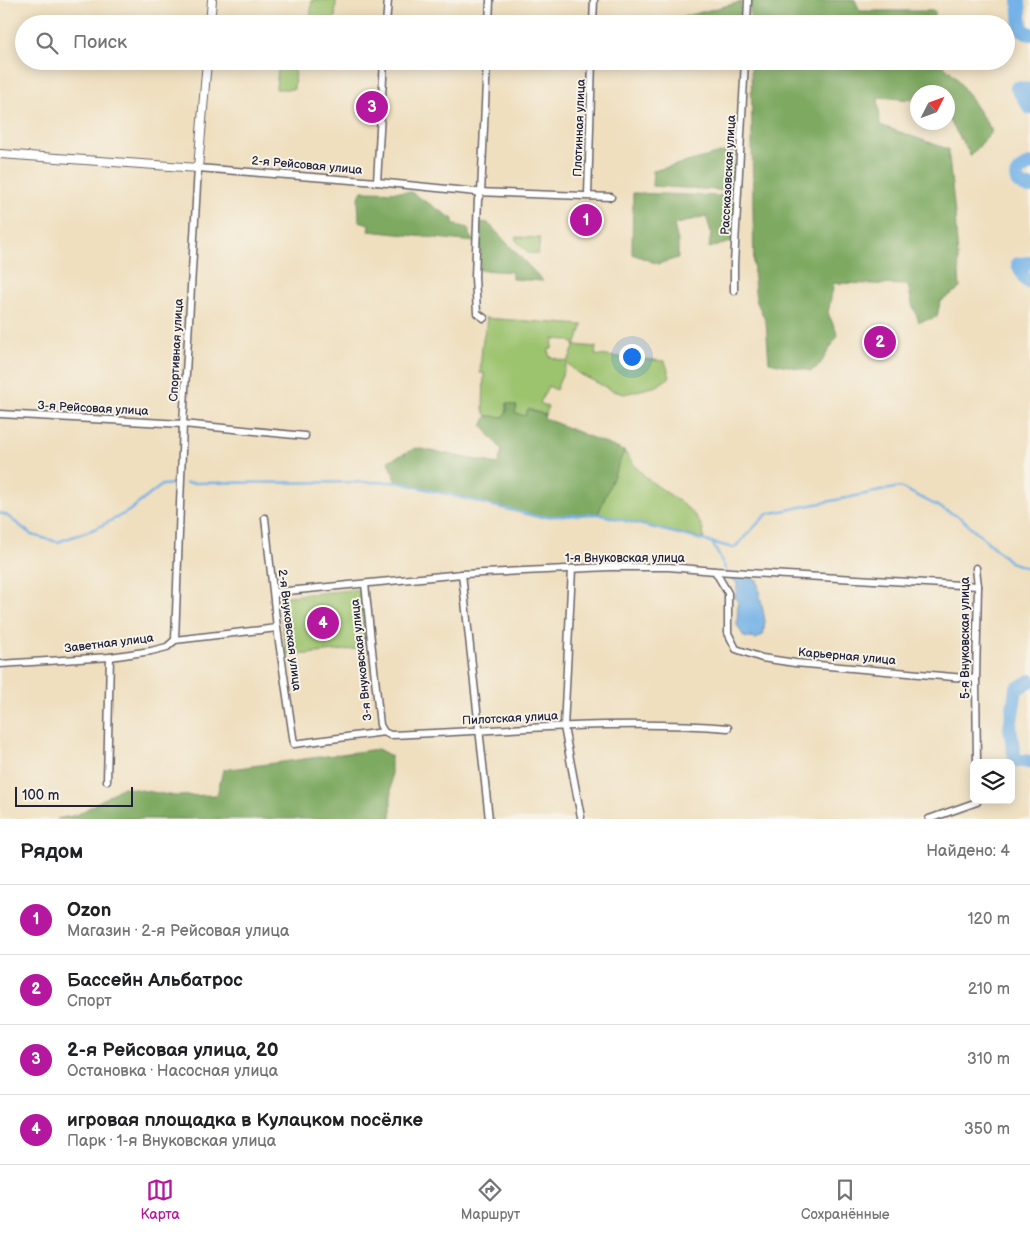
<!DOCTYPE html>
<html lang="ru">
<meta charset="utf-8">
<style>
:root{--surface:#fff;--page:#f6f6f6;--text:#202124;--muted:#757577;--line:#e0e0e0;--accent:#b5179e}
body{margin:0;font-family:"Balsamiq Sans",sans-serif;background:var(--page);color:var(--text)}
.controls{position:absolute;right:15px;bottom:15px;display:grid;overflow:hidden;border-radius:8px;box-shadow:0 2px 12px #0003}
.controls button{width:45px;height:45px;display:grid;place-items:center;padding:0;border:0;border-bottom:1px solid var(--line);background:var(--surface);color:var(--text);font:25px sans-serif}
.compass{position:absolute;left:910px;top:85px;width:45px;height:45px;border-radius:50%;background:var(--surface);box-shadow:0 2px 12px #0003;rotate:48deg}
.scale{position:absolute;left:15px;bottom:12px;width:118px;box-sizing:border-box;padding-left:5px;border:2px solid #22223b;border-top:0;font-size:14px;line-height:18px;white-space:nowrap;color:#22223b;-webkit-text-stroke:4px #f7f3e8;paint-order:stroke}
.you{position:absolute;left:631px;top:356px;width:18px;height:18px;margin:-12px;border:4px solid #fff;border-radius:50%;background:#1a73e8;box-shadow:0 0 0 8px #1a73e833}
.badge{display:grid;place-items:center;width:32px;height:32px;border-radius:50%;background:var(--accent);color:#fff;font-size:16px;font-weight:700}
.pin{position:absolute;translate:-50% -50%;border:2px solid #fff;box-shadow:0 1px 5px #0006}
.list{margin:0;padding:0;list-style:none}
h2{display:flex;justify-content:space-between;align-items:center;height:65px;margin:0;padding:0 20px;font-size:21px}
h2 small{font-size:16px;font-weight:400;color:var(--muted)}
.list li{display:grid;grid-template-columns:32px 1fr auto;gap:15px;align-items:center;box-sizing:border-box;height:70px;padding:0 20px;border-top:1px solid var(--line)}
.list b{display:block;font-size:19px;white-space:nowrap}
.list p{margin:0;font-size:16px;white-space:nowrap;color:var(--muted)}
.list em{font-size:16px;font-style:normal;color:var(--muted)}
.icon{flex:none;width:28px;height:28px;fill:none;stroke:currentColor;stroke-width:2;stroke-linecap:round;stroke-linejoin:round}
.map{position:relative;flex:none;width:1030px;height:819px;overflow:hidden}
.search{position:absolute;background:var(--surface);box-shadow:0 2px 12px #0003;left:15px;right:15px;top:15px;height:55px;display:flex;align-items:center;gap:12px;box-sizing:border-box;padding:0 18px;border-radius:28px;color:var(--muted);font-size:19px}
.sheet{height:345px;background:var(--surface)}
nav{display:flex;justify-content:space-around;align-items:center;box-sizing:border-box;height:70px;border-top:1px solid var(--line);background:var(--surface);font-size:14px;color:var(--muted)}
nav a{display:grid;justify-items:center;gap:2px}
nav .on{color:var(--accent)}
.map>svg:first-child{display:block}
.green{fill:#9cc36e;stroke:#5f7254;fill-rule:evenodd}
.forest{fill:#7da961;stroke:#50664e}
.water{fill:#75b2e7;stroke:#4c6a91}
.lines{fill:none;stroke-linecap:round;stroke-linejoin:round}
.stream{stroke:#75b2e7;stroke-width:2.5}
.river{stroke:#75b2e7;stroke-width:14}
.minor-casing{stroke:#6a6469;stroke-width:9}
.tertiary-casing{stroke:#6a6469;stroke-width:10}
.minor{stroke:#fff;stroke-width:6}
.tertiary{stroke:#fff;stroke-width:8}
.labels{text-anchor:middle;stroke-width:4;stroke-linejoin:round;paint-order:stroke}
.street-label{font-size:12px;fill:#22223b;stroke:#f7f3e8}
</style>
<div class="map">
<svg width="1030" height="819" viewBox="0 0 1030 819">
<rect width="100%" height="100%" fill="#f7f3e8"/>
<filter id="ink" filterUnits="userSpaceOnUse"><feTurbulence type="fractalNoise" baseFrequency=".02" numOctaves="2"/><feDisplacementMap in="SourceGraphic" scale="10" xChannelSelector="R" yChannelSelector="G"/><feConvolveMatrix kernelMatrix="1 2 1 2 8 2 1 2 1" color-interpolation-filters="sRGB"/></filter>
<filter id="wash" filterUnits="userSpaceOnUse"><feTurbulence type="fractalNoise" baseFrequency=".0096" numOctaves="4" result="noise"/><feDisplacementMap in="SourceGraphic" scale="20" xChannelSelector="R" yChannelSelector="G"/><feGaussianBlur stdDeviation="1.12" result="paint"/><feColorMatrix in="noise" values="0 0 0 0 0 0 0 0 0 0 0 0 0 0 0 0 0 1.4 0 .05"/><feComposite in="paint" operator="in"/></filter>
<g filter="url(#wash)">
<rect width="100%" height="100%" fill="#efdfbf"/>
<g class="green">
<path d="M312,0H336L335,24H310Z"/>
<path d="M278,67L295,68L294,89H276Z"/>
<path d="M516,237L540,238L538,254L528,253L515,239Z"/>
<path d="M484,318L583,325L575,345L596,347L595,355L665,361L670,377L657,386L624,394L613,391L576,372L567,363L556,390L548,386L540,403L548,407L545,415L528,409L525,416L514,413L507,403V410L504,417L487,416L483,410L484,373H480L482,345L487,320ZM553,339L568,340L575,345L568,361L560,360L549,356V349H552Z"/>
<path d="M624,451C631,460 638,471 647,478C665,494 705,511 704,539L598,514Z"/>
<path d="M361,589L366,648L287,656L278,597Z"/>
</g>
<g class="forest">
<path d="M750,0H855L860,11H935L934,24H750Z"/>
<path d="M741,2L740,24H662V22Z"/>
<path d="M751,61H940L956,77L992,131L971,156L948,118V92H932L928,86L920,92H918L917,95L912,100L878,97L880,125L948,149L955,214L960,288L940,302L937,317L919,322L912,304L908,285L834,283L828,313L838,335L819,366L811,371L769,362L766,322L756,300L754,281Z"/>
<path d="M735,149L733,191L652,186L653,171Z"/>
<path d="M362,191L411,192L453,219V224L469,228V235L475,242L368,231L369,224L359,221L358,199Z"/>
<path d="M738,191L735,241L709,248L711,232L706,216L674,225L678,241V258L658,264L632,254L633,193L717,196Z"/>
<path d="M481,222L488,223L543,281L512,279V272L480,270Z"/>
<path d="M507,403L517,406L515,413L525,416L528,409L545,415L544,418L624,451L598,514L538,517L397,482L388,461L416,448L498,464L502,450L482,426L487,416L504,417L507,410Z"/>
<path d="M378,749L391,756V819H57L77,815L123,787L175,796L217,795L223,770Z"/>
</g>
<path class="water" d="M738,575L757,580L765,621L763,635L756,639L744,637L737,625L738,599L734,597L737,591V583L729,576Z"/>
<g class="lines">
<g class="stream">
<path d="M186,483L397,482L538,517L598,514L734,548L767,514L900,487L961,518L1010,562L1030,569"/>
<path d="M0,513L6,515L32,535L58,542L97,528L129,511L162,485L174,484"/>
<path d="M712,542L729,576"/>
</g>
<g class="river">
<path d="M1019,0L1021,29L1030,34"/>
<path d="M1030,90L1017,88L1030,108"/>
<path d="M1030,164C1027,166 1021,168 1019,171C1011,179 1022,188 1030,187"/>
<path d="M1030,263L1018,264L1025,279L1030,283"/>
<path d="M1030,681L1016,689L1010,728L1015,760L1030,762"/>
</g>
</g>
</g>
<g filter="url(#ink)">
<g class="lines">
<g class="minor-casing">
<g id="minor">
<path d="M386,24L388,0"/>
<path d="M489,24L490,0"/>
<path d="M593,24L594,0"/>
<path d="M747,24L748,0"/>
<path d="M377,182L384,61"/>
<path d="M588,195L592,61"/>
<path d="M734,291V264L745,61"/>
<path d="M484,318L477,313L475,277L478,199L481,193L487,61"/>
<path d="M0,414L183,424L305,436"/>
<path d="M265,518L277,628L294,744L384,732L390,735C502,731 616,719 728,728"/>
<path d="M976,568L978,586L976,679L977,763"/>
<path d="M572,569L564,727L581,817"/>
<path d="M715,571L728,593V633L736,649L762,658L795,663L976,679"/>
<path d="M462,574L489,819"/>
<path d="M365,584L380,725L384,732"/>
<path d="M274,596L277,592L462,574L610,567H669L715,571L978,586"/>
<path d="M175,640L183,424L198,168L377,182L477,192L611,197"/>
<path d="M0,664L110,657L151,651L167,647L175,640L277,628"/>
<path d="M107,781L110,657"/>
<path d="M929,819L977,802V800"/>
</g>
</g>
<g class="tertiary-casing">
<g id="tertiary">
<path d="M210,24L212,0"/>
<path d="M0,154L198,168L207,61"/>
</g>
</g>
<use href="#minor" class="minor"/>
<use href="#tertiary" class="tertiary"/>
</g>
</g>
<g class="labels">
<g class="street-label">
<text transform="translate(579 128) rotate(-88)" y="4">Плотинная улица</text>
<text transform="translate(307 165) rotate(5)" y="4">2-я Рейсовая улица</text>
<text transform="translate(728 175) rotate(-87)" y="4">Рассказовская улица</text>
<text transform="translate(176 350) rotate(-87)" y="4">Спортивная улица</text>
<text transform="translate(93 408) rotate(3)" y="4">3-я Рейсовая улица</text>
<text x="625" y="562">1-я Внуковская улица</text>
<text transform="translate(290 630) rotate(83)" y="4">2-я Внуковская улица</text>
<text transform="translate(965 638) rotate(-90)" y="4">5-я Внуковская улица</text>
<text transform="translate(109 643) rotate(-7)" y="4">Заветная улица</text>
<text transform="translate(847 656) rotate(5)" y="4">Карьерная улица</text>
<text transform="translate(361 660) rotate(-96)" y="4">3-я Внуковская улица</text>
<text transform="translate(510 718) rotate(-3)" y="4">Пилотская улица</text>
</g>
</g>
</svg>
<div class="controls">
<button><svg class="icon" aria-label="layers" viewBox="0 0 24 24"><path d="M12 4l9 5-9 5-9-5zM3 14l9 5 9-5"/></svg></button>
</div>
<svg class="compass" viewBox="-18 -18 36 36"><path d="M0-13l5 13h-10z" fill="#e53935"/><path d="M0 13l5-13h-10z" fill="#757577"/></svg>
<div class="scale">100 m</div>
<div class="you"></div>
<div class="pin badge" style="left:586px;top:220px">1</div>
<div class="pin badge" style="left:880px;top:342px">2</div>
<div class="pin badge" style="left:372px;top:107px">3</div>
<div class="pin badge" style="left:323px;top:623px">4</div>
<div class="search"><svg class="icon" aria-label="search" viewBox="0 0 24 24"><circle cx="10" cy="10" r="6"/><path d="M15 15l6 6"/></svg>Поиск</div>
</div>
<section class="sheet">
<h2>Рядом<small>Найдено: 4</small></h2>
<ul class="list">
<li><span class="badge">1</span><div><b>Ozon</b><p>Магазин · 2-я Рейсовая улица</p></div><em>120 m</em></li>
<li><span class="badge">2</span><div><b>Бассейн Альбатрос</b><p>Спорт</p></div><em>210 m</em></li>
<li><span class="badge">3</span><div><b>2-я Рейсовая улица, 20</b><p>Остановка · Насосная улица</p></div><em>310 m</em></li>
<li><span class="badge">4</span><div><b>игровая площадка в Кулацком посёлке</b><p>Парк · 1-я Внуковская улица</p></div><em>350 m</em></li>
</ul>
</section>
<nav>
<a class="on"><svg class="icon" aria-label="map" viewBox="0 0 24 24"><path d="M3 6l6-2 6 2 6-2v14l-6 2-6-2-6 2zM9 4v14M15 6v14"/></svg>Карта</a>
<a><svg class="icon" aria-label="directions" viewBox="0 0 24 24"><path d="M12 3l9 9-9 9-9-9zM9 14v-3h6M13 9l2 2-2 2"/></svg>Маршрут</a>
<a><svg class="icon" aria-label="saved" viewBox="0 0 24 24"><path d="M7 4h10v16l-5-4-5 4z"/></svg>Сохранённые</a>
</nav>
